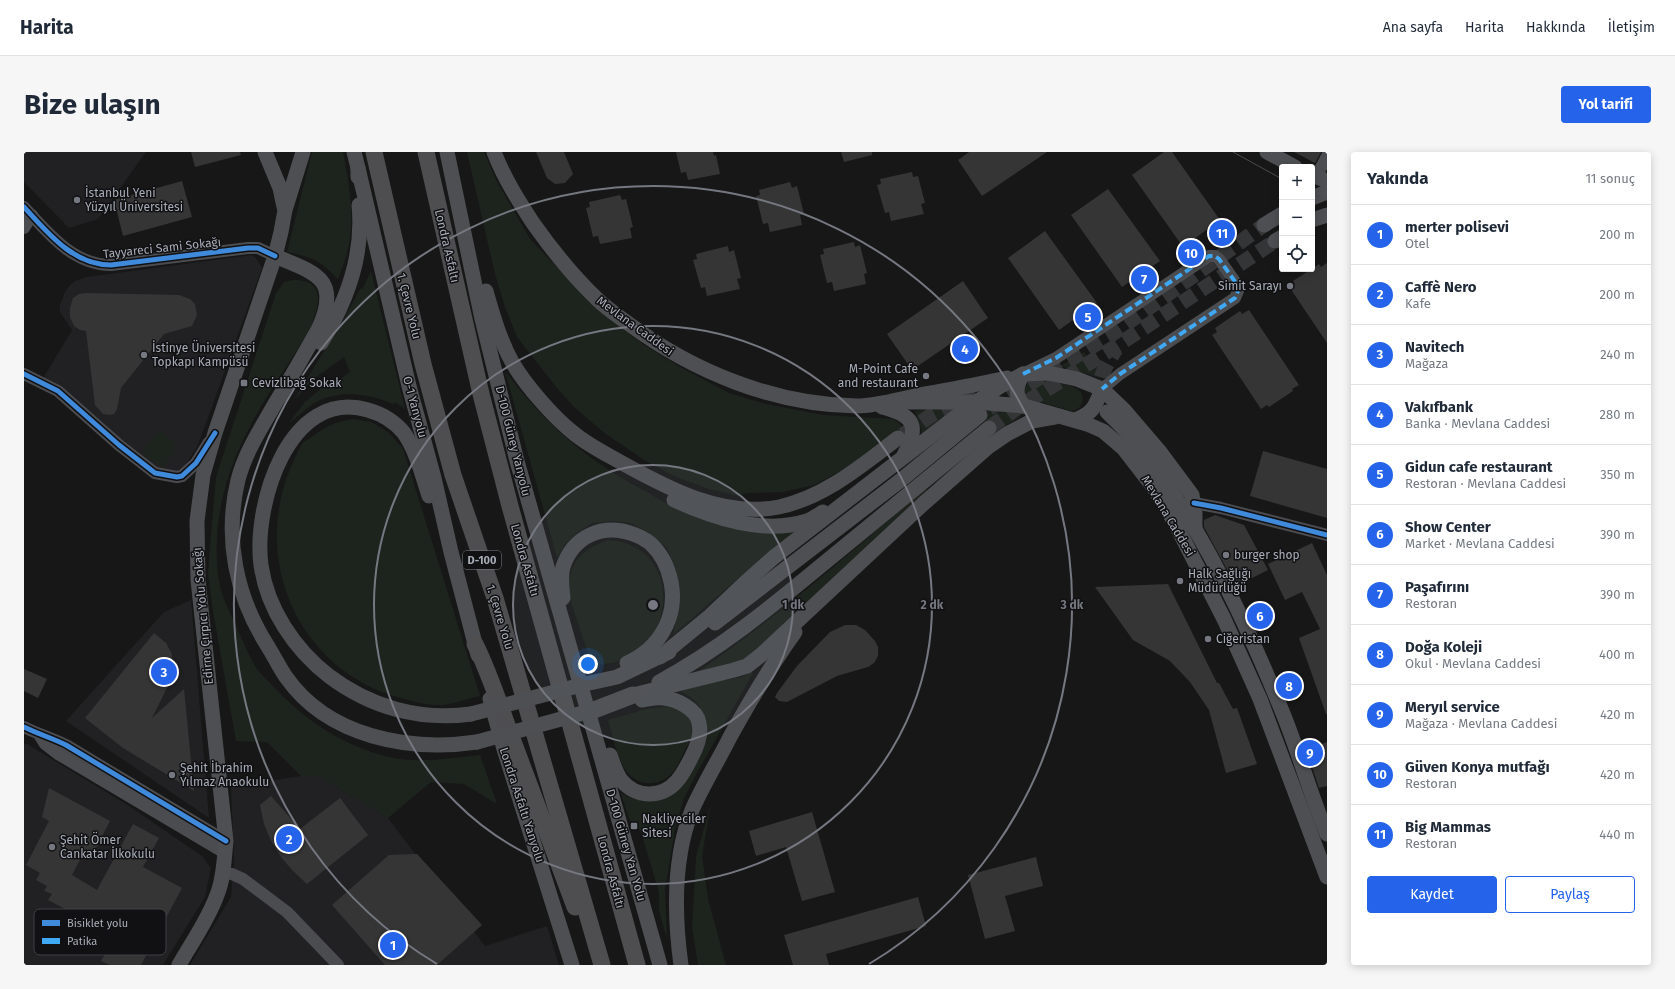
<!DOCTYPE html>
<html lang="tr">
<meta charset="utf-8">
<style>
:root{--surface:#fff;--page:#f6f6f7;--text:#1f2937;--muted:#747a83;--line:#e0e1e3;--accent:#2563eb}
body{margin:0;font-family:"Fira Sans",sans-serif;background:var(--page);color:var(--text)}
.controls{position:absolute;right:12px;top:12px;display:grid;overflow:hidden;border-radius:4px;box-shadow:0 2px 10px #0003}
.controls button{width:36px;height:36px;display:grid;place-items:center;padding:0;border:0;border-bottom:1px solid var(--line);background:var(--surface);color:var(--text);font:20px sans-serif}
.you{position:absolute;left:564px;top:512px;width:14px;height:14px;margin:-10px;border:3px solid #fff;border-radius:50%;background:#1a73e8;box-shadow:0 0 0 6px #1a73e833}
.badge{display:grid;place-items:center;width:26px;height:26px;border-radius:50%;background:var(--accent);color:#fff;font-size:13px;font-weight:700}
.pin{position:absolute;translate:-50% -50%;border:2px solid #fff;box-shadow:0 1px 4px #0006}
.list{margin:0;padding:0;list-style:none}
h2{display:flex;justify-content:space-between;align-items:center;height:52px;margin:0;padding:0 16px;font-size:17px}
h2 small{font-size:13px;font-weight:400;color:var(--muted)}
.list li{display:grid;grid-template-columns:26px 1fr auto;gap:12px;align-items:center;box-sizing:border-box;height:60px;padding:0 16px;border-top:1px solid var(--line)}
.list b{display:block;font-size:15px;white-space:nowrap}
.list p{margin:0;font-size:13px;white-space:nowrap;color:var(--muted)}
.list em{font-size:13px;font-style:normal;color:var(--muted)}
.actions{display:flex;gap:8px;padding:12px 16px}
.actions a{flex:1;padding:9px 0;border:1px solid var(--accent);border-radius:4px;text-align:center;font-size:14px;color:var(--accent)}
.actions .main{background:var(--accent);color:#fff}
.icon{flex:none;width:22px;height:22px;fill:none;stroke:currentColor;stroke-width:2;stroke-linecap:round;stroke-linejoin:round}
.map{position:relative;flex:none;width:1303px;height:813px;overflow:hidden;border-radius:4px}
header{display:flex;align-items:center;gap:24px;box-sizing:border-box;height:56px;padding:0 20px;background:var(--surface);border-bottom:1px solid var(--line)}
header strong{font-size:19px}
nav{display:flex;gap:22px;margin-inline-start:auto;font-size:14px}
.intro{display:flex;align-items:center;justify-content:space-between;box-sizing:border-box;height:96px;padding:0 24px}
h1{margin:0;font-size:28px}
.button{padding:10px 18px;border-radius:4px;background:var(--accent);color:#fff;font-size:14px;font-weight:700}
main{display:flex;gap:24px;padding:0 24px}
aside{flex:1;background:var(--surface);border-radius:4px;box-shadow:0 2px 10px #0003}
.map>svg:first-child{display:block}
.built{fill:#212123}
.green{fill:#1d241e}
.building{fill:#353536}
.lines{fill:none;stroke-linecap:round;stroke-linejoin:round}
.major-tunnel{stroke:#343537;stroke-width:15;stroke-dasharray:15 8;stroke-linecap:butt}
.minor{stroke:#4b4c50;stroke-width:12}
.major{stroke:#4d4f52;stroke-width:15}
.highway{stroke:#4e4e51;stroke-width:17}
.tram{stroke:#4b4c4f;stroke-width:1}
.major-bridge{stroke:#4d4f52;stroke-width:15}
.quiet{stroke:#3fa9f5;stroke-width:4;stroke-dasharray:8 4;stroke-linecap:butt}
.cycleway-casing{stroke:#111113;stroke-width:8}
.cycleway{stroke:#408adc;stroke-width:5}
.ring{fill:none;stroke:#757880;stroke-width:2}
.poi-dot{fill:#757880;stroke:#111113;stroke-width:1.5}
.labels{text-anchor:middle;stroke-width:3;stroke-linejoin:round;paint-order:stroke}
.shield{fill:#111113;stroke:#7b7e86;stroke-width:1}
.shield-label{font-size:11px;font-weight:bold;fill:#a8adb8}
.poi-label{font-size:12px;fill:#a8adb8;stroke:#111113;text-anchor:start}
.street-label{font-size:12px;fill:#a8adb8;stroke:#111113}
.key{fill:#111113;stroke:#3e4045;stroke-width:1}
.key-label{font-size:11px;fill:#a8adb8}
.centre{fill:#757880;stroke:#111113;stroke-width:2}
.ring-label{font-size:12px;text-anchor:middle;font-weight:bold;fill:#757880;stroke:#111113;stroke-width:3;stroke-linejoin:round;paint-order:stroke}
</style>
<header>
<strong>Harita</strong>
<nav><a>Ana sayfa</a><a>Harita</a><a>Hakkında</a><a>İletişim</a></nav>
</header>
<div class="intro"><h1>Bize ulaşın</h1><a class="button">Yol tarifi</a></div>
<main>
<div class="map">
<svg width="1303" height="813" viewBox="0 0 1303 813">
<rect width="100%" height="100%" fill="#171717"/>
<g class="built">
<path d="M0,0H122L74,67L45,76L0,30Z"/>
<path d="M228,103L232,106L238,116L185,263L173,295L156,321L134,317L18,228L48,178L36,160V153L41,140L46,133L51,129L63,125Z"/>
<path d="M167,448L185,666L42,569L140,460Z"/>
<path d="M0,592H3L105,654L178,704L187,716L181,745L139,813H0Z"/>
<path d="M277,624H294L364,666L461,794L523,774L535,813H166L207,745L210,708L207,635Z"/>
</g>
<g class="green">
<path d="M288,0H319C328,47 334,81 314,127C294,107 290,106 263,100Z"/>
<path d="M443,0H460L472,28L506,87L573,157L620,193L658,216L705,241L742,252L799,263L869,267C876,271 880,275 881,283L813,321L790,333L759,340L723,341L714,344L685,337L650,324L620,308L579,280L549,254L533,236L493,185L481,155L471,122Z"/>
<path d="M347,119L381,257L371,250L369,252C347,242 319,238 296,248C285,253 275,264 265,271L280,251L308,227L309,232L326,220L320,205L291,226L270,248L321,165L336,137L339,136Z"/>
<path d="M269,128C299,128 297,147 289,169L291,171C256,225 214,280 199,344C193,370 191,396 194,423C196,441 205,460 213,476C219,489 224,502 231,514C235,520 242,527 248,533C279,567 319,594 365,605C395,612 426,606 456,603L473,652L440,632L407,630L364,666L294,624H277L243,590L212,589L189,459L184,423L187,383L192,325L252,141L260,130Z"/>
<path d="M1060,200L1070,215L1079,211L1085,222L1079,227L1037,214Z"/>
<path d="M481,219C522,273 564,309 623,340C635,347 648,355 662,359C673,362 686,363 698,364C724,369 750,373 776,377L711,429L649,483L655,452L652,418L643,396L624,380L606,371L589,369L568,371L554,380L541,392L533,406Z"/>
<path d="M1018,229C1030,231 1065,232 1058,251C1056,256 1053,258 1048,259L1005,247L1000,240L1003,232Z"/>
<path d="M954,256L999,261L996,263V265L971,280Z"/>
<path d="M916,257L928,258L897,284V277L891,259Z"/>
<path d="M329,267L347,270L364,280L379,297L456,544C445,546 427,553 417,553C402,554 385,548 370,544C277,515 231,416 263,325C267,315 272,302 278,292C280,289 285,287 288,285C302,274 311,270 329,267Z"/>
<path d="M136,279C160,294 150,297 139,316L124,306L119,299L129,285Z"/>
<path d="M902,336L904,339L724,505L715,510L675,519C755,464 828,399 902,336Z"/>
<path d="M585,388C630,391 650,433 634,472C631,479 627,488 622,493C617,498 601,508 595,509C587,512 577,512 568,513L545,444C542,414 556,397 585,388Z"/>
<path d="M727,520L729,521L674,619L660,646L651,677L641,738L643,787L635,759V740L617,680L605,667L597,641C615,651 625,651 644,643L681,566C675,550 670,547 656,539L701,527L702,528L718,525Z"/>
<path d="M644,554C653,557 665,561 668,571C671,582 665,591 660,600C657,605 655,611 652,616C640,634 617,637 603,620C592,606 589,584 584,568L622,557Z"/>
<path d="M687,651L678,704L684,747L702,813H674L668,775L672,705Z"/>
</g>
<g class="building">
<path d="M167,0H216L217,3L171,15Z"/>
<path d="M512,0H540L549,22L541,31L531,32L523,26Z"/>
<path d="M652,0H689L690,4L692,3L696,22L664,28L662,20L657,21Z"/>
<path d="M817,0H848V3L820,10Z"/>
<path d="M945,0H1023L958,44L934,8Z"/>
<path d="M1140,0H1148L1196,68L1159,95L1108,23Z"/>
<path d="M1270,0H1297L1291,11Z"/>
<path d="M888,20L889,25L894,24L901,51L897,52L900,62L867,69L865,60L861,61L853,33L857,32L856,27Z"/>
<path d="M158,29L168,65L99,84L90,48Z"/>
<path d="M766,30L768,36L773,34L780,62L776,63L778,73L746,80L744,71L739,72L732,44L736,43L735,38Z"/>
<path d="M1084,37L1136,109L1098,135L1047,63Z"/>
<path d="M596,43L598,48L602,47L609,75L606,76L608,86L576,92L574,84L569,85L562,56L566,55L565,50Z"/>
<path d="M1021,79L1073,151L1035,178L984,106Z"/>
<path d="M830,90L831,95L836,93L843,121L840,122L842,132L810,139L808,130L803,131L796,103L800,102L799,97Z"/>
<path d="M704,94L705,100L710,98L717,126L713,127L716,137L683,144L681,135L677,136L669,108L673,107L672,102Z"/>
<path d="M1303,111V191L1266,136L1271,132L1269,129L1295,112L1297,115Z"/>
<path d="M939,129L964,166L888,218L863,182Z"/>
<path d="M62,141L155,143L166,147L171,152L172,158L173,163L168,174L140,182L97,236L93,257L90,262L86,263L79,262L71,253L62,179L56,178L50,174L46,165V156L49,146L55,142Z"/>
<path d="M1225,158L1275,233L1268,237L1269,239L1245,255L1243,253L1237,257L1188,183L1193,180L1191,176L1216,159L1218,162Z"/>
<path d="M1239,299L1303,317V366L1226,344Z"/>
<path d="M1191,363L1220,373L1244,418L1212,434L1180,375V368Z"/>
<path d="M1288,391L1303,423V562H1302L1275,486L1296,477L1278,440L1261,448L1244,412Z"/>
<path d="M1144,432L1193,531H1195L1209,557L1213,556L1233,612L1202,621L1185,558L1166,530L1146,509L1109,488L1071,435Z"/>
<path d="M821,473H832L841,478L851,489L854,495V504L850,511L844,515L813,524L763,550L755,549L751,545L753,541L773,514L806,480Z"/>
<path d="M130,481L142,491L148,502L149,524L128,566L160,537L170,639L99,596L61,566Z"/>
<path d="M0,517L23,527L14,546L0,539Z"/>
<path d="M1303,590V634L1295,636L1282,597Z"/>
<path d="M25,636L86,669L69,702L61,698L48,723L73,738L109,672L135,686L119,715L158,736L117,813H86L77,809L81,802L75,798L80,788L54,774L58,766L24,748L28,742L20,739L23,734L12,728L16,721L2,713L25,669L18,665Z"/>
<path d="M247,644L276,677L316,646L344,683L283,732L269,719L257,705L247,689L240,672L236,653Z"/>
<path d="M788,660L811,740L778,749L762,695L732,704L725,679Z"/>
<path d="M393,702L458,773L413,813H361L308,753L365,703Z"/>
<path d="M1012,705L1019,734L981,744L991,779L961,787L944,723Z"/>
<path d="M894,745L902,774L802,802L805,813H769L760,783Z"/>
</g>
<g class="lines">
<g class="major-tunnel">
<path d="M1077,248C1072,228 1082,213 1092,197"/>
<path d="M965,256L1087,183L1240,73"/>
<path d="M965,276L990,258L1094,193L1251,89"/>
<path d="M879,283L909,262L969,231"/>
</g>
<g class="minor">
<path d="M1292,25L1303,4"/>
<path d="M0,55C24,81 49,113 87,113L224,96H234L251,104"/>
<path d="M0,76L8,63"/>
<path d="M1003,220L1032,206L1185,104H1191L1195,107L1214,134V139L1211,146L1096,222L1078,237"/>
<path d="M0,222L34,239L95,293L131,321L153,325L158,324L172,311L185,290"/>
<path d="M1170,351L1197,356L1303,383"/>
<path d="M0,575C14,582 28,586 42,593L202,689"/>
<path d="M16,584L21,592L34,602L201,701"/>
<path d="M199,721L208,722L219,727L263,760L314,813"/>
</g>
<g class="major">
<path d="M241,0L256,36L260,55"/>
<path d="M330,0L334,16V25"/>
<path d="M423,0L458,167L493,309L636,813"/>
<path d="M470,0C480,26 494,48 509,71C528,98 549,124 573,147C582,156 594,164 605,172C670,220 751,253 833,254C852,254 872,248 891,244C922,238 952,233 983,226"/>
<path d="M1243,0L1271,15"/>
<path d="M334,16L385,234L410,326L427,400L454,503"/>
<path d="M1288,23L1303,29"/>
<path d="M1288,46L1303,40"/>
<path d="M1288,68L1303,63"/>
<path d="M1240,73L1258,62"/>
<path d="M1251,89L1258,85"/>
<path d="M251,104C291,121 317,126 295,176C281,201 267,226 252,250C238,275 221,300 214,328C200,386 212,444 243,493C250,504 255,515 262,525C304,585 385,600 453,590"/>
<path d="M462,139C469,164 476,188 488,210C502,234 530,266 552,283C566,294 582,302 598,311C645,337 699,366 755,355C801,345 837,314 874,286"/>
<path d="M297,191C324,148 340,103 335,53"/>
<path d="M999,222C992,234 990,243 1000,254"/>
<path d="M868,250H952L1000,254L1063,272L1079,279L1099,296L1130,336L1150,369L1200,467L1236,547L1303,725"/>
<path d="M858,255C890,263 896,274 880,303"/>
<path d="M1083,260C1095,272 1108,284 1118,298C1177,374 1222,470 1258,559C1275,600 1286,642 1303,682"/>
<path d="M1051,268C1069,261 1071,255 1078,237"/>
<path d="M405,344C398,323 393,300 380,281C371,270 358,262 344,258C265,235 229,353 237,413C243,456 270,497 305,524C346,555 395,569 447,562"/>
<path d="M650,348C690,366 739,383 783,369C788,367 794,363 799,360"/>
<path d="M539,446C538,436 536,425 539,415C549,384 579,371 609,382C615,384 621,387 626,391C637,401 644,415 647,430C654,465 635,497 603,511"/>
<path d="M691,471L877,328L956,263"/>
<path d="M636,505L686,464L724,428L750,405L942,257L975,235L999,222L1024,221L1053,227L1078,237L1100,258L1136,300L1168,343L1171,361V377"/>
<path d="M635,530C695,498 747,455 799,412C855,366 910,321 965,276"/>
<path d="M561,532L593,525L645,500"/>
<path d="M609,543L710,518L723,514L737,503L899,352L964,295L983,282L1008,269L1031,265"/>
<path d="M466,547L480,597L548,813"/>
<path d="M586,603C589,611 592,621 597,628C612,646 637,647 653,629C659,622 663,614 667,606C673,595 678,583 675,571C673,557 652,547 640,546C632,545 625,547 618,548"/>
<path d="M155,813C168,790 184,768 193,743C200,726 200,707 202,689L174,428L173,369L179,323L191,281L251,104L257,80L261,58L279,0"/>
<path d="M657,813C650,762 649,706 668,658C679,633 694,609 706,585C726,549 747,513 771,480"/>
</g>
<g class="highway">
<path d="M350,0L399,212L429,323L471,446L578,813"/>
<path d="M402,0L457,242L486,354L613,813"/>
<path d="M451,492C467,524 477,558 490,592C510,646 531,701 551,755"/>
<path d="M570,558L609,543"/>
</g>
<g class="tram">
<path d="M1209,0L1258,27"/>
<path d="M1288,42L1303,48"/>
</g>
<g class="major-bridge">
<path d="M447,562L561,532"/>
<path d="M453,590L570,558"/>
</g>
<path class="quiet" d="M999,222L1032,206L1185,104H1191L1195,107L1214,134V139L1211,146L1096,222L1078,237"/>
<g class="cycleway-casing">
<g id="cycleway">
<path d="M0,55C24,81 49,113 87,113L224,96H234L251,104"/>
<path d="M0,222L34,239L95,293L131,321L153,325L158,324L172,311L191,281"/>
<path d="M1170,351L1197,356L1303,383"/>
<path d="M0,575C14,582 28,586 42,593L202,689"/>
</g>
</g>
<use href="#cycleway" class="cycleway"/>
</g>
<circle cx="629" cy="453" r="140" fill="#757880" fill-opacity=".12"/>
<g class="ring">
<circle cx="629" cy="453" r="140"/>
<circle cx="629" cy="453" r="279"/>
<path d="M413 812A419 419 0 1 1 845 812"/>
</g>
<g class="poi-dot">
<circle cx="53" cy="48" r="4"/>
<circle cx="1266" cy="134" r="4"/>
<circle cx="120" cy="203" r="4"/>
<circle cx="902" cy="224" r="4"/>
<rect x="216" y="227" width="8" height="8" rx="2"/>
<circle cx="1202" cy="403" r="4"/>
<circle cx="1156" cy="429" r="4"/>
<circle cx="1184" cy="487" r="4"/>
<circle cx="148" cy="623" r="4"/>
<rect x="606" y="670" width="8" height="8" rx="2"/>
<circle cx="28" cy="695" r="4"/>
</g>
<g class="labels">
<rect class="shield" x="439" y="399" width="38" height="18" rx="3"/>
<g class="shield-label">
<text x="458" y="412">D-100</text>
</g>
<g class="poi-label">
<text x="61" y="45">İstanbul Yeni<tspan x="61" dy="14">Yüzyıl Üniversitesi</tspan></text>
<text x="1258" y="138" text-anchor="end">Simit Sarayı</text>
<text x="128" y="200">İstinye Üniversitesi<tspan x="128" dy="14">Topkapı Kampüsü</tspan></text>
<text x="894" y="221" text-anchor="end">M-Point Cafe<tspan x="894" dy="14">and restaurant</tspan></text>
<text x="228" y="235">Cevizlibağ Sokak</text>
<text x="1210" y="407">burger shop</text>
<text x="1164" y="426">Halk Sağlığı<tspan x="1164" dy="14">Müdürlüğü</tspan></text>
<text x="1192" y="491">Ciğeristan</text>
<text x="156" y="620">Şehit İbrahim<tspan x="156" dy="14">Yılmaz Anaokulu</tspan></text>
<text x="618" y="671">Nakliyeciler<tspan x="618" dy="14">Sitesi</tspan></text>
<text x="36" y="692">Şehit Ömer<tspan x="36" dy="14">Cankatar İlkokulu</tspan></text>
</g>
<g class="street-label">
<text transform="translate(423 94) rotate(77)" y="4">Londra Asfaltı</text>
<text transform="translate(138 96) rotate(-6)" y="4">Tayyareci Sami Sokağı</text>
<text transform="translate(385 154) rotate(76)" y="4">1. Çevre Yolu</text>
<text transform="translate(611 174) rotate(36)" y="4">Mevlana Caddesi</text>
<text transform="translate(391 255) rotate(75)" y="4">O-1 Yanyolu</text>
<text transform="translate(489 289) rotate(76)" y="4">D-100 Güney Yanyolu</text>
<text transform="translate(1144 364) rotate(59)" y="4">Mevlana Caddesi</text>
<text transform="translate(501 408) rotate(74)" y="4">Londra Asfaltı</text>
<text transform="translate(179 464) rotate(-95)" y="4">Edirne Çırpıcı Yolu Sokağı</text>
<text transform="translate(476 465) rotate(73)" y="4">1. Çevre Yolu</text>
<text transform="translate(498 653) rotate(72)" y="4">Londra Asfaltı Yanyolu</text>
<text transform="translate(602 693) rotate(74)" y="4">D-100 Güney Yan Yolu</text>
<text transform="translate(587 720) rotate(75)" y="4">Londra Asfaltı</text>
</g>
</g>
<rect x="10" y="757" width="132" height="46" rx="6" class="key"/>
<rect x="18" y="768" width="18" height="6" fill="#408adc"/>
<rect x="18" y="786" width="18" height="6" fill="#3fa9f5"/>
<g class="key-label">
<text x="43" y="775">Bisiklet yolu</text>
<text x="43" y="793">Patika</text>
</g>
<circle cx="629" cy="453" r="6" class="centre"/>
<g class="ring-label">
<text x="769" y="457">1 dk</text>
<text x="908" y="457">2 dk</text>
<text x="1048" y="457">3 dk</text>
</g>
</svg>
<div class="controls">
<button>+</button>
<button>−</button>
<button><svg class="icon" aria-label="locate" viewBox="0 0 24 24"><circle cx="12" cy="12" r="6"/><path d="M12 2v4M12 18v4M2 12h4M18 12h4"/></svg></button>
</div>
<div class="you"></div>
<div class="pin badge" style="left:369px;top:793px">1</div>
<div class="pin badge" style="left:265px;top:687px">2</div>
<div class="pin badge" style="left:140px;top:520px">3</div>
<div class="pin badge" style="left:941px;top:197px">4</div>
<div class="pin badge" style="left:1064px;top:165px">5</div>
<div class="pin badge" style="left:1236px;top:464px">6</div>
<div class="pin badge" style="left:1120px;top:127px">7</div>
<div class="pin badge" style="left:1265px;top:534px">8</div>
<div class="pin badge" style="left:1286px;top:601px">9</div>
<div class="pin badge" style="left:1167px;top:101px">10</div>
<div class="pin badge" style="left:1198px;top:81px">11</div>
</div>
<aside>
<h2>Yakında<small>11 sonuç</small></h2>
<ul class="list">
<li><span class="badge">1</span><div><b>merter polisevi</b><p>Otel</p></div><em>200 m</em></li>
<li><span class="badge">2</span><div><b>Caffè Nero</b><p>Kafe</p></div><em>200 m</em></li>
<li><span class="badge">3</span><div><b>Navitech</b><p>Mağaza</p></div><em>240 m</em></li>
<li><span class="badge">4</span><div><b>Vakıfbank</b><p>Banka · Mevlana Caddesi</p></div><em>280 m</em></li>
<li><span class="badge">5</span><div><b>Gidun cafe restaurant</b><p>Restoran · Mevlana Caddesi</p></div><em>350 m</em></li>
<li><span class="badge">6</span><div><b>Show Center</b><p>Market · Mevlana Caddesi</p></div><em>390 m</em></li>
<li><span class="badge">7</span><div><b>Paşafırını</b><p>Restoran</p></div><em>390 m</em></li>
<li><span class="badge">8</span><div><b>Doğa Koleji</b><p>Okul · Mevlana Caddesi</p></div><em>400 m</em></li>
<li><span class="badge">9</span><div><b>Meryıl service</b><p>Mağaza · Mevlana Caddesi</p></div><em>420 m</em></li>
<li><span class="badge">10</span><div><b>Güven Konya mutfağı</b><p>Restoran</p></div><em>420 m</em></li>
<li><span class="badge">11</span><div><b>Big Mammas</b><p>Restoran</p></div><em>440 m</em></li>
</ul>
<div class="actions"><a class="main">Kaydet</a><a>Paylaş</a></div>
</aside>
</main>
